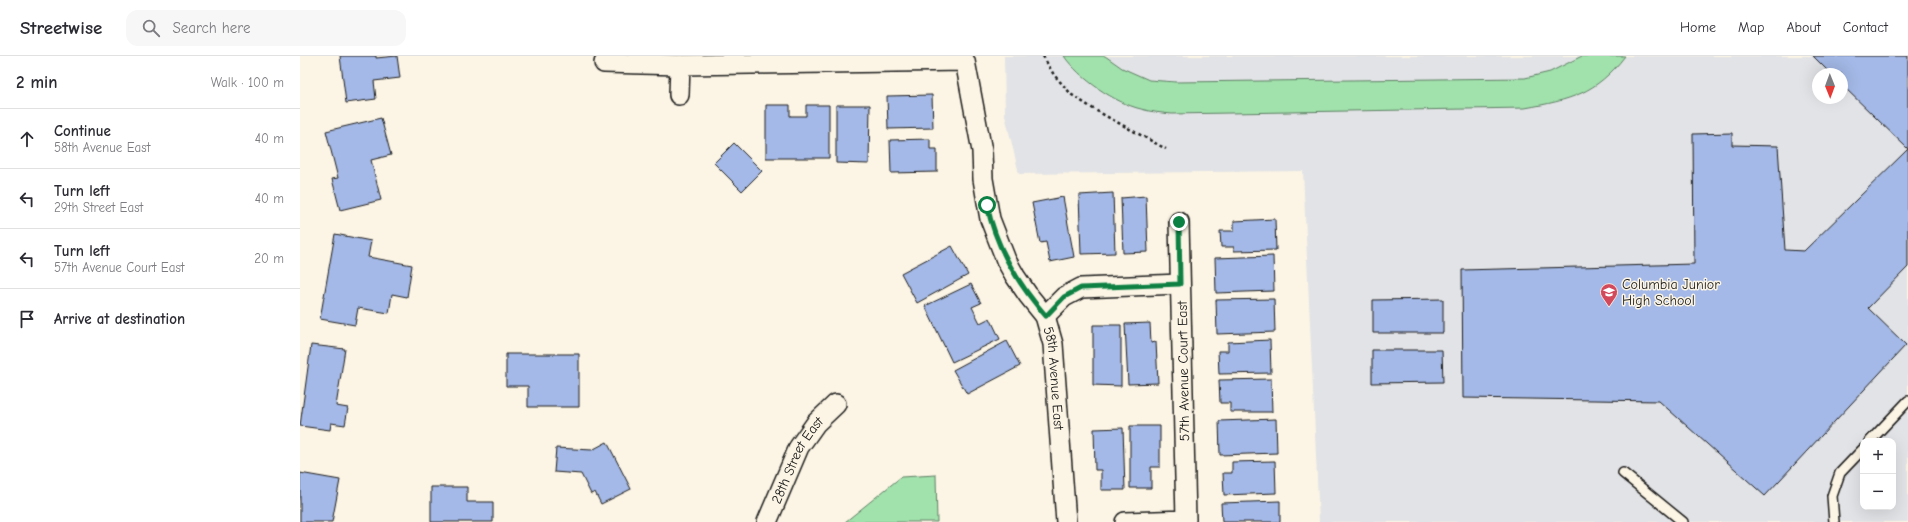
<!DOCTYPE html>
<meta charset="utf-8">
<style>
:root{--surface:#fff;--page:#f7f7f7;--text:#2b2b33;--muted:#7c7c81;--line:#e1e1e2}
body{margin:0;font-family:"Comic Neue",sans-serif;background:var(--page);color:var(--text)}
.controls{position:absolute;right:12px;bottom:12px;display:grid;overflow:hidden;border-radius:8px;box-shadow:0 4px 16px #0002}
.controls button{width:36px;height:36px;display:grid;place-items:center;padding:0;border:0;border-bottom:1px solid var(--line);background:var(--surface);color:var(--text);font:20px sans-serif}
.compass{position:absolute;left:1512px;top:12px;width:36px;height:36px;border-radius:50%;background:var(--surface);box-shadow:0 4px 16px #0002;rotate:179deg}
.stop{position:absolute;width:12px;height:12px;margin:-9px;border:3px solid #0b8043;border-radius:50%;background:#fff}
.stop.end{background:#0b8043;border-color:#fff;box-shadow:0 1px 4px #0008}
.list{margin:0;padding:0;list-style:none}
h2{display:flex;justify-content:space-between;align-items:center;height:52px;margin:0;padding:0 16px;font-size:17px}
h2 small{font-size:13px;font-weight:400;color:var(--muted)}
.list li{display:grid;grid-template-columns:26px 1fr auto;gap:12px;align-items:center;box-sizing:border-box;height:60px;padding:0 16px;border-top:1px solid var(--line)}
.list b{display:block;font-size:15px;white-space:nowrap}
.list p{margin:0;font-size:13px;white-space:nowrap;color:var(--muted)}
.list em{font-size:13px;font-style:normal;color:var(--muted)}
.icon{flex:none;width:22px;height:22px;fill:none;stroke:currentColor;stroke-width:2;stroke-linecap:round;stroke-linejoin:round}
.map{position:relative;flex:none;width:1608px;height:466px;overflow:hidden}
header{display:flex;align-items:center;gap:24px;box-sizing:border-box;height:56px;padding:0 20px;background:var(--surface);border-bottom:1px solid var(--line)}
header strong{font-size:19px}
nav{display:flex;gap:22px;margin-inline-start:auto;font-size:14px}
.search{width:280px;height:36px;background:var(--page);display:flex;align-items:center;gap:10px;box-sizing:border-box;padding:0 14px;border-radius:12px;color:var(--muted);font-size:15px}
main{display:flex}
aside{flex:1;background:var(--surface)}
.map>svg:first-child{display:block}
.built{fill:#e2e3e6;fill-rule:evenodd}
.green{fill:#a1e2ac;stroke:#5e7f64}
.building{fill:#a4b9e7;stroke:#1c1c1c}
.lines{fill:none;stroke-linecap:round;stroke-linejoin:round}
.service-casing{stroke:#1c1c1c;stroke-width:12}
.minor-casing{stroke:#1c1c1c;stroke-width:22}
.path{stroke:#1c1c1c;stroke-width:2.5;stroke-dasharray:3 3;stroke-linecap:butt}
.service{stroke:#fcf5e5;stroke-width:9}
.minor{stroke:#fcf5e5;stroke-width:19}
.route{stroke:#0b8043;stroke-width:5}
.labels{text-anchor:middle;stroke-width:3;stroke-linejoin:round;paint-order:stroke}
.poi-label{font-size:14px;fill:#1c1c1c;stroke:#fcf5e5;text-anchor:start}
.street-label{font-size:14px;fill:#1c1c1c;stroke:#fcf5e5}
</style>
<header>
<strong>Streetwise</strong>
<div class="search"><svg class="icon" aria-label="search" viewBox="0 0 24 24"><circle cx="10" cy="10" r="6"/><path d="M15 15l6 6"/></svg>Search here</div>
<nav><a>Home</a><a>Map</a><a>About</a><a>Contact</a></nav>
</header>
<main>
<aside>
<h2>2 min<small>Walk · 100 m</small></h2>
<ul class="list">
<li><svg class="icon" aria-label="ahead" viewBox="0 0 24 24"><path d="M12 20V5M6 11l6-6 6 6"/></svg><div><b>Continue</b><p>58th Avenue East</p></div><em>40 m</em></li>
<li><svg class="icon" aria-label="left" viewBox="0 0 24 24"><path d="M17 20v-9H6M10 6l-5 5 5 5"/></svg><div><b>Turn left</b><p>29th Street East</p></div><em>40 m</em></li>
<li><svg class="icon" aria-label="left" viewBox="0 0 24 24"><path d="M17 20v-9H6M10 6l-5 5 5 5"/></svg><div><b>Turn left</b><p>57th Avenue Court East</p></div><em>20 m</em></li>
<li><svg class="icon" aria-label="arrive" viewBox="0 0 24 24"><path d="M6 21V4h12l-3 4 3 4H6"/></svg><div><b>Arrive at destination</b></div></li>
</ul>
</aside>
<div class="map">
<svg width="1608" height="466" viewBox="0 0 1608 466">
<rect width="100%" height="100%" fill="#fcf5e5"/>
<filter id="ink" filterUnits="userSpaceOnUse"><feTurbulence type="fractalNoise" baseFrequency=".025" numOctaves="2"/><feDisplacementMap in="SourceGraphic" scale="8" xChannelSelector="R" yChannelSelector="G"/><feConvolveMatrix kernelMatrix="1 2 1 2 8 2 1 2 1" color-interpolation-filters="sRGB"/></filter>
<g filter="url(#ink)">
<path class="built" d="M704,0H1608V466H1019L1003,115L719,118L705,59ZM1518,18H1542V42H1518ZM1563,385H1593V451H1563Z"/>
<g class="green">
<path d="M764,0H805L822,12L849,24L876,26L1225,22L1250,16L1282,0H1325C1296,38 1270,44 1225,52L872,58C862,57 851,56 841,53C815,47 779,22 764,0Z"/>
<path d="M636,419L637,466H545L601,421Z"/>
</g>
<g class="building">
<path d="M40,0H76V2L97,0L100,22L74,25L76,43L46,47Z"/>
<path d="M1513,0H1608V211L1568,252L1606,289L1465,440L1359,345L1163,342L1162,214L1394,208L1393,78L1432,77V89L1478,90L1485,194L1504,195L1608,93L1542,29V18H1531Z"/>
<path d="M632,39L633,72L588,73L587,40Z"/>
<path d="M466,49H490V60H506V49H529V102H466Z"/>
<path d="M536,49H570L569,108L536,107Z"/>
<path d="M81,62L91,99L71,104L81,144L40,154L32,123L38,122L26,75Z"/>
<path d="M630,83V93H637V116L591,117L590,84Z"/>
<path d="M434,87L462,115L442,135L414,107Z"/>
<path d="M813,137L815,197L781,198L779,139Z"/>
<path d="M846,140L848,196L823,197L821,142Z"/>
<path d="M763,141L774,201L750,206L746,186L740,187L732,147Z"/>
<path d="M975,163L976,194L934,195V191H921L920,175H934V165Z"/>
<path d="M35,178L71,185L68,201L112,209L107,241L92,238L89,257L58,252L55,269L20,263Z"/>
<path d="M652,190L668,219L617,247L601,217Z"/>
<path d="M973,200L974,235L916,237L915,202Z"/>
<path d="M671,228L681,247L672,251L680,267L690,262L700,283L652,306L625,250Z"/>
<path d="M974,243L975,276L917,278L916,244Z"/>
<path d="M1143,243V277H1073V244Z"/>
<path d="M850,267L851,287L856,286L858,327L828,328L825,268Z"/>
<path d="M793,269H821V330L793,329Z"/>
<path d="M970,284L971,317L919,318L918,295H928V286Z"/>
<path d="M707,285L720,310L667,338L653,314Z"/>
<path d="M11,289L45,293L36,350L48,352L45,369L31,367L30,374L0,370Z"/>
<path d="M1072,294H1142L1143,326L1072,327Z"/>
<path d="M206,298H279V351H228V330H206Z"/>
<path d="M971,323L972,356H930V347H920L919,324Z"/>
<path d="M976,363L977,397L920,399L919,365Z"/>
<path d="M830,370H860V411H851V432H830Z"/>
<path d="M823,372L825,434H801V414H795L794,373Z"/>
<path d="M307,386L331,433L301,448L295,436L291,438L281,418L254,416L256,392L292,394Z"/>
<path d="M975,405L976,437L924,439L923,417H932V406Z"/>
<path d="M0,417L40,424L32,466H0Z"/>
<path d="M131,431H167V446H193V466H131Z"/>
<path d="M980,445V466H922L921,447Z"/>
</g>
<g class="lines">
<g class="service-casing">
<g id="service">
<path d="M1570,385L1608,345"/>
<path d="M1323,417L1383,466"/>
<path d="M1534,466L1532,440L1540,417L1563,393"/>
</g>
</g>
<g class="minor-casing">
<g id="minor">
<path id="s1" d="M304,7L380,9L665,5L682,95L683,123L690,163L706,204L715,220L728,239L745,260L753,288L766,466"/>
<path d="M379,39L380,9"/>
<path d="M745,260L764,241L781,232L880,228"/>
<path id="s2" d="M467,466L499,391L516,367L536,348"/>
<path d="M825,466L886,464L879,166"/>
</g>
</g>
<path class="path" d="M743,0L754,19L772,39L795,54L866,93"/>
<use href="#service" class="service"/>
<use href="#minor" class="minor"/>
</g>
</g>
<g class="lines" filter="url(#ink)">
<path class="route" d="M687,149C696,192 717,227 746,260L764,241L781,232L880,228L879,166"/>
</g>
<defs>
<g id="school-pin" transform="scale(0.9)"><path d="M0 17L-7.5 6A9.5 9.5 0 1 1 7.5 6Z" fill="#d1495b" stroke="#fcf5e5"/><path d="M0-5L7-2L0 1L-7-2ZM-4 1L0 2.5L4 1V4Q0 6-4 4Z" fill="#fff"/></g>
</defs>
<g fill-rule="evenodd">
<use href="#school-pin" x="1309" y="236"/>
</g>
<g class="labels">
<g class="poi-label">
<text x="1322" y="233">Columbia Junior<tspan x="1322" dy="16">High School</tspan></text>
</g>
<g class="street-label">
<text transform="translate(883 315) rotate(-91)" y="5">57th Avenue Court East</text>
<text dy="5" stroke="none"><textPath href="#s1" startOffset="697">58th Avenue East</textPath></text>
<text dy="5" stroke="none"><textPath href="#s2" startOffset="69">28th Street East</textPath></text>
</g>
</g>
</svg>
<div class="controls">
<button>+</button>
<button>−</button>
</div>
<svg class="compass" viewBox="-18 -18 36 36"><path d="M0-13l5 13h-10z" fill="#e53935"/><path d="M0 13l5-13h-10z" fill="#7c7c81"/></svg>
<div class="stop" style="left:687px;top:149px"></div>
<div class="stop end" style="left:879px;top:166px"></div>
</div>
</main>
